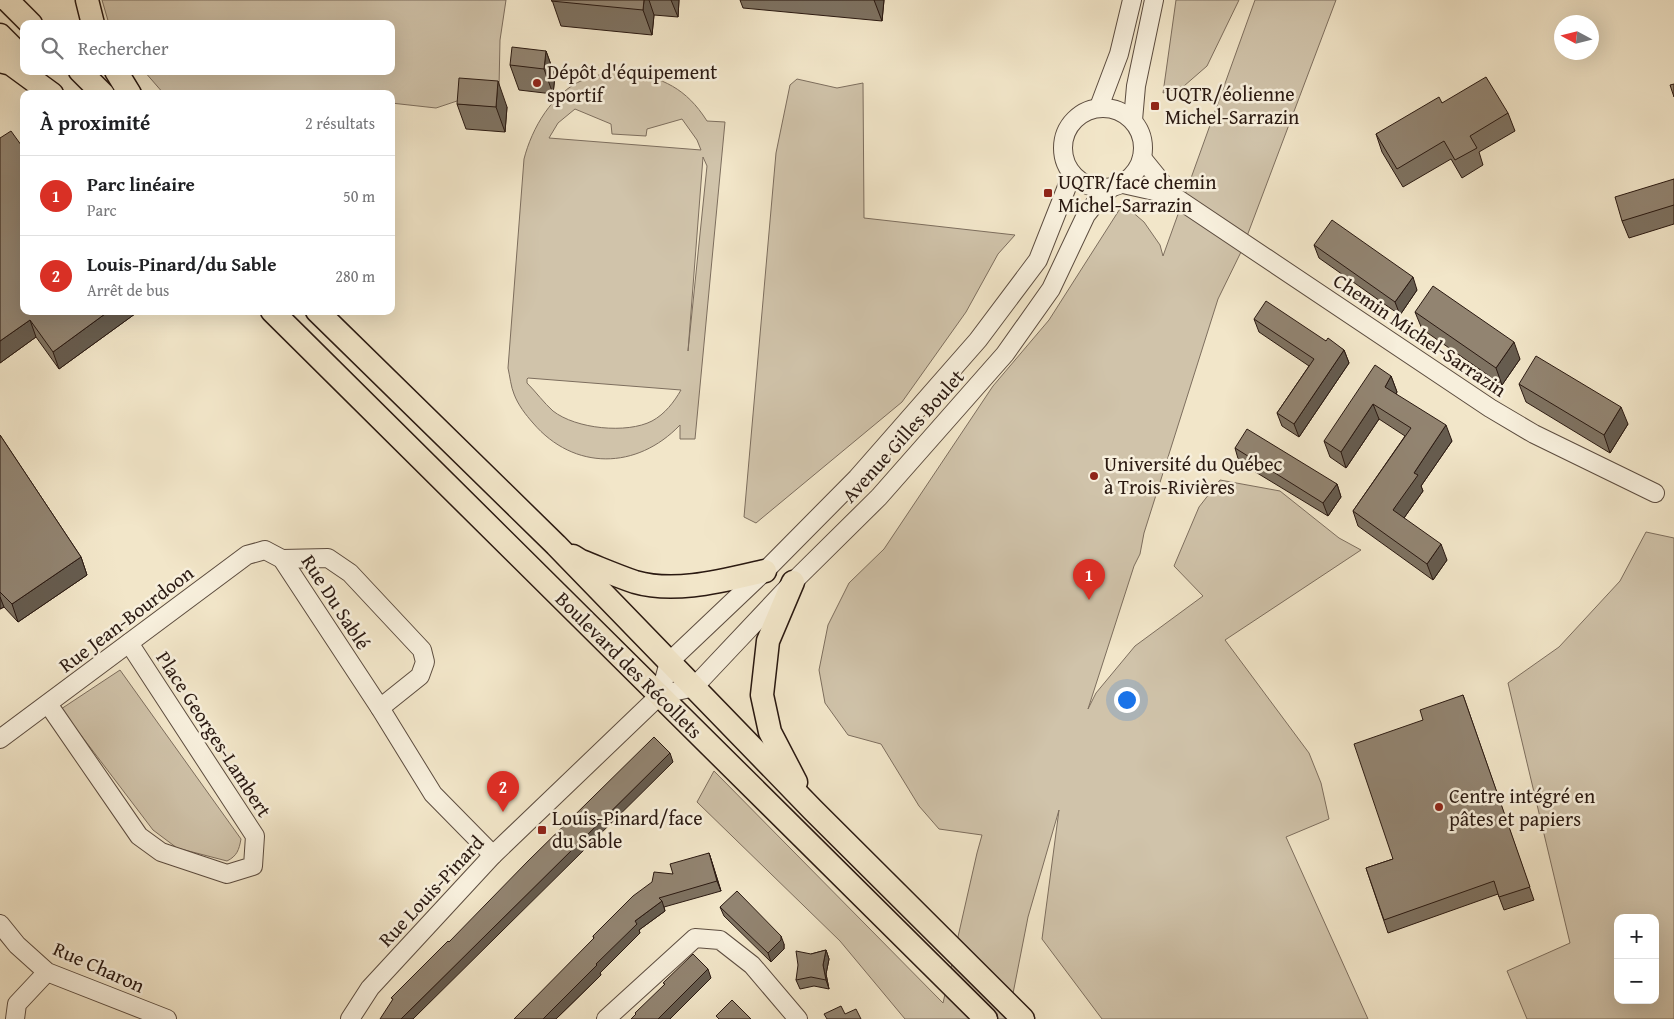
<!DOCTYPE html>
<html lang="fr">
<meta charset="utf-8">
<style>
:root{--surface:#fff;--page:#f2f2f2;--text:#202124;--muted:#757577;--line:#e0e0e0;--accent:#d93025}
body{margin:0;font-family:"Gentium Book Plus",serif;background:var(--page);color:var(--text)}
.controls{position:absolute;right:15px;bottom:15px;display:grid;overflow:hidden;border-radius:10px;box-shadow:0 5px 20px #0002}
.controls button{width:45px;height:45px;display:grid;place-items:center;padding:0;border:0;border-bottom:1px solid var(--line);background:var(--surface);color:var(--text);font:25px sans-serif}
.compass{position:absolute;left:1554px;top:15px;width:45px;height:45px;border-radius:50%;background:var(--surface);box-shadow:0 5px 20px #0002;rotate:277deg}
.you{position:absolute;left:1126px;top:699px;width:18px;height:18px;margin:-12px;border:4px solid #fff;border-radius:50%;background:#1a73e8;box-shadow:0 0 0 8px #1a73e833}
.badge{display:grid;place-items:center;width:32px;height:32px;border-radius:50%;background:var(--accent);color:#fff;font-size:16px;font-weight:700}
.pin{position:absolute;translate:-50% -41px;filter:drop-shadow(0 1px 2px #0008)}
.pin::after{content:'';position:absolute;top:26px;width:18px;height:15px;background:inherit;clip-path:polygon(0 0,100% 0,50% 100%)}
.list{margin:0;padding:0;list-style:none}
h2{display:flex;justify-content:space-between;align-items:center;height:65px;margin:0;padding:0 20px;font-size:21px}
h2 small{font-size:16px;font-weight:400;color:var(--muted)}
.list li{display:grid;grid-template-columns:32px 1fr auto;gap:15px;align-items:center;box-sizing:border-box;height:80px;padding:0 20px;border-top:1px solid var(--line)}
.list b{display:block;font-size:19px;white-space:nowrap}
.list p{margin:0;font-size:16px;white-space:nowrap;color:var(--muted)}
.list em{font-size:16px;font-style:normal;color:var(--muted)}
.icon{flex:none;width:28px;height:28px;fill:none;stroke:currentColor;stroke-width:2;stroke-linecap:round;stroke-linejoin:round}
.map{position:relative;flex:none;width:1674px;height:1019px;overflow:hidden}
.search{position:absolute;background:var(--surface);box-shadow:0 5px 20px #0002;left:20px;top:20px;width:375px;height:55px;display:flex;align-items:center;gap:12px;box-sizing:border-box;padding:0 18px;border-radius:10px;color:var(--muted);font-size:19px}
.panel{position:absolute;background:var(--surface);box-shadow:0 5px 20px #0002;left:20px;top:90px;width:375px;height:225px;border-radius:10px}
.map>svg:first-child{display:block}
.green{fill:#d0c3aa;stroke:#7d6e5e;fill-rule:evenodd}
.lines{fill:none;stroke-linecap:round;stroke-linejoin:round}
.minor-casing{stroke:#5c4c3f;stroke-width:20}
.major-casing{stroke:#2a1911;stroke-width:25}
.minor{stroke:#f7efdc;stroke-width:18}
.major{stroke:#f2e6c9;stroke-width:22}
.wall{fill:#7e7261;stroke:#2a1911}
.shaded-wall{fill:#665c4f;stroke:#2a1911}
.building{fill:#928471;stroke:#2a1911}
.poi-dot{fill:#8f2418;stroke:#f7efdc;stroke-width:2}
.labels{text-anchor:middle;stroke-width:5;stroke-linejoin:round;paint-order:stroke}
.poi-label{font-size:20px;fill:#2a1911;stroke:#f7efdc;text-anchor:start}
.street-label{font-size:20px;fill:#2a1911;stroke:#f7efdc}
</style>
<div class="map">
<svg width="1674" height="1019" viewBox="0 0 1674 1019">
<rect width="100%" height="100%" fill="#f2e6c9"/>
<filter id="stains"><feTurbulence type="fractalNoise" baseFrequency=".004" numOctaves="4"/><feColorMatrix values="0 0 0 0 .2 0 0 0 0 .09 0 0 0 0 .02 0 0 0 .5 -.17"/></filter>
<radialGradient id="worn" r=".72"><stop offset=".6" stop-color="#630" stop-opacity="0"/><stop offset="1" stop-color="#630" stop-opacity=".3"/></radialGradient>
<g class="green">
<path d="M102,0H506L500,40L499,87L436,108L391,103V94H164L144,71H391V24H109Z"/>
<path d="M1176,0H1239L1207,66L1184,86L1163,93Z"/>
<path d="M1255,0H1336L1241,252L1218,299L1144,533L1140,554L1134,566L1088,709L1096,693L1135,646L1203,596L1174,566L1199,507L1220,480L1280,491L1339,538L1361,550L1225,640L1309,753L1321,783L1329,819L1286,837L1368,1019H1102L1042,939L1059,810L1028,917L1008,1019H905L840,941L697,802L714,771L943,1003L977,853L982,835L939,829L919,806L881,744L848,735L825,703L819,670L828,625L849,583L884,549L993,386L1049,320L1123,204L1144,222L1160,245L1163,256Z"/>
<path d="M626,71C663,78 686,88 707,121L725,122L695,439H680V425C637,470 574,471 533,423C526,415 518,405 514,394C511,387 510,377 508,368L524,159C532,128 552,93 583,80C597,74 611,73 626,71ZM575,109L611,124L612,134L646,136L647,129L682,119L697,140L701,150L549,138L558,123ZM703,157L707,166L688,351ZM527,379L528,378L681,390C674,402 665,414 652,421C627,434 576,429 553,411C544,403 536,392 527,383Z"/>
<path d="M797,79L837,88L863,83L864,218L1015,235L998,254L966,312L902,402L756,523L744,517L776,153L790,85Z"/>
<path d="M1646,532L1674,538V1019H1527L1507,971L1570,943L1508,683L1559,647L1620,581ZM1618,918H1655V1000H1618Z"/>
<path d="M120,670L241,839C239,850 237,856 227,861L177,848L153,830L61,709Z"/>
</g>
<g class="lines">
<g class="minor-casing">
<g id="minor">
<path d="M1099,107L1119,54L1132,0"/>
<circle cx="1103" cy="148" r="40"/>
<path d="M1133,120L1136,86L1154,0"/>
<path d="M1123,184L1172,195L1142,158"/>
<path d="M1172,195L1490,408L1534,434L1655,493"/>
<path d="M282,559L328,558L350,573L422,650L425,662L420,676L380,708"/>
<path d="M660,695L694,687L793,582L879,497L1005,354L1051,289L1086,215L1097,201L1111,188"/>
<path d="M48,704L139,836L161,852L227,874L253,866L255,836L129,643"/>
<path d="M0,739L247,555L265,550L282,559L380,708L433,794L493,855"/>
<path d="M0,924L17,945L47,972L167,1019"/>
<path d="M15,1019L17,1004L47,972"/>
<path d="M350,1019L370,988L493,855L660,695L669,662L765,571L857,478L978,340L1038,260L1072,174"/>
<path d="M606,1019L695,938L720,940L752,965L798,1019"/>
</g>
</g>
<g class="major-casing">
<g id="major">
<path d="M7,0L31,24"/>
<path d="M87,0L93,24"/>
<path d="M0,35L24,59"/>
<path d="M0,61L11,64L52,94"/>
<path d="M80,71L103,94"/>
<path d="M116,71L130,94"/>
<path d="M272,311L986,1019"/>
<path d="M317,311L556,545L813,810L1023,1019"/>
<path d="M573,556L581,561C599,568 617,576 635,582C676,594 725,580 765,571"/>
<path d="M793,582L768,641L762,695L770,732L796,782"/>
</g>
</g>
<use href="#minor" class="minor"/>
<use href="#major" class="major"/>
</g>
<g class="wall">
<path d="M552,0H679L678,17L654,15L652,35L561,26Z"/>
<path d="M740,0H884L882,21L743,8Z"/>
<path d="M546,51L555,76L553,94L519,90L510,65Z"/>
<path d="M1442,103L1508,113L1515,131L1479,152L1483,165L1462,178L1451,159L1403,187L1382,152L1376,134Z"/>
<path d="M457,104L507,107L505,132L466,129Z"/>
<path d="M0,138L24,311H139L59,369L36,337L0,363Z"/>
<path d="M1674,179V224L1629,238L1622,221Z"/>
<path d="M1314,245L1417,290L1400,315L1319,258Z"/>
<path d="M1415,312L1520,359L1502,385L1422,329Z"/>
<path d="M1254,319L1326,341L1344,350L1349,363L1299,437L1282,426L1277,413L1309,366L1259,332Z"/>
<path d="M1391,376L1397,392L1396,394L1452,441L1421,486L1423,491L1404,518L1447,560L1433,580L1358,526L1353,511L1405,436L1379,419L1346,468L1330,457L1324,441Z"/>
<path d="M1519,384L1628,424L1610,453L1526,402Z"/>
<path d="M0,435L81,557L87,575L18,622L4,607L0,609Z"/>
<path d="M1235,448L1337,484L1341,497L1328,516L1239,462Z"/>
<path d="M1463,695L1534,900L1504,910L1498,894L1388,933L1366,868L1393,859L1423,720Z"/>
<path d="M709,853L721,891L664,907L665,911L639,930L640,933L600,973L601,975L556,1019L594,939L593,936L673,874Z"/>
<path d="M720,907L784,944V949L771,962L724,916Z"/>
<path d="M826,950L829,959L826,974L829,989L814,986L800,989L796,980L811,954Z"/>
</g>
<g class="shaded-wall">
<path d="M644,0H649L654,15L652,35L643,10Z"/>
<path d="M671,0H679L678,17Z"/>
<path d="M874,0H884L882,21Z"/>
<path d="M546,51L555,76L553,94L544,69Z"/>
<path d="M498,81L507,107L505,132L496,107Z"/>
<path d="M1413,277L1417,290L1400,315L1395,302Z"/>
<path d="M109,311H139L59,369L53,352Z"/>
<path d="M30,320L36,337L0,363V341Z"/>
<path d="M1514,342L1520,359L1502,385L1496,368Z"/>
<path d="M1344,350L1349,363L1299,437L1294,424Z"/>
<path d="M1391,376L1397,392L1390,402L1385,387Z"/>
<path d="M1373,404L1379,419L1346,468L1341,452Z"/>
<path d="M1621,407L1628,424L1610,453L1604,435Z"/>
<path d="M1446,425L1452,441L1421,486L1423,491L1399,525L1393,510L1414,473Z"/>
<path d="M1337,484L1341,497L1328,516L1323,503Z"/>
<path d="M1441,544L1447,560L1433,580L1427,564Z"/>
<path d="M81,557L87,575L18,622L12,604Z"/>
<path d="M0,597L4,607L0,609Z"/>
<path d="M670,753L673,762L413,1019H401Z"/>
<path d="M709,853L712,862L721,891L717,881Z"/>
<path d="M662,901L665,911L639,930L640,933L600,973L601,975L556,1019H543L635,921Z"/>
<path d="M781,936L784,944V949L771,962L768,953Z"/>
<path d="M826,950L829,959L826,974L829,989L826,980L823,965Z"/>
<path d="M708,969L711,978L670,1019H658Z"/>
</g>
<g class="building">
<path d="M552,0H644L643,10L551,1Z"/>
<path d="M512,47L546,51L544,69L510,65Z"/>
<path d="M1486,77L1508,113L1470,136L1477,148L1455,160L1444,141L1397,169L1376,134L1439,97L1442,103Z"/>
<path d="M459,78L498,81L496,107L457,104Z"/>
<path d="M1674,84V97L1670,85Z"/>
<path d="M11,131L24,149V311H109L53,352L30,320L0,341V138Z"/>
<path d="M1674,179V205L1622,221L1615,197Z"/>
<path d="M1332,220L1413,277L1395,302L1314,245Z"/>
<path d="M1433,286L1514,342L1496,368L1415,312Z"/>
<path d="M1266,301L1326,341L1328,338L1344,350L1294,424L1277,413L1314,359L1254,319Z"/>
<path d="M1536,356L1621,407L1604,435L1519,384Z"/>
<path d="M1375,365L1391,376L1385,387L1446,425L1414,473L1418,475L1393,510L1441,544L1427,564L1353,511L1411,428L1373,404L1341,452L1324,441Z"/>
<path d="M1247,429L1337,484L1323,503L1235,448Z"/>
<path d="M0,435L81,557L12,604L0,592Z"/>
<path d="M1463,695L1530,887L1499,897L1494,881L1384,920L1366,868L1393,859L1354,744L1423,720L1420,710Z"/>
<path d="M654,737L670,753L401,1019H380L393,999L391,998L448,941L449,942L528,861Z"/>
<path d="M709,853L717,881L659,898L662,901L635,921L637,924L596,964L597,965L543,1019H514L594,938L593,936L633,896L652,882L654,872L673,874L670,864Z"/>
<path d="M737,891L781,936V940L768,953L720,907Z"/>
<path d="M826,950L823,965L826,980L811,977L796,980L798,965L796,951L811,954Z"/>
<path d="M693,954L708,969L658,1019H631L636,1014L635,1013L665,984L663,983Z"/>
<path d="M732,1000L751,1019H719L716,1016Z"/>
<path d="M841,1006L845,1014L856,1009L861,1019H827L824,1014Z"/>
</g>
<g class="poi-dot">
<circle cx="537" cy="83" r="5"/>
<rect x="1150" y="101" width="10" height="10" rx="2.5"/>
<rect x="1043" y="188" width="10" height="10" rx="2.5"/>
<circle cx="1094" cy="476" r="5"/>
<circle cx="1439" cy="807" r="5"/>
<rect x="537" y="825" width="10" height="10" rx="2.5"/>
</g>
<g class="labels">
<g class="poi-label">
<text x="547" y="79">Dépôt d'équipement<tspan x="547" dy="23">sportif</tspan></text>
<text x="1165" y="101">UQTR/éolienne<tspan x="1165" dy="23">Michel-Sarrazin</tspan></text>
<text x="1058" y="189">UQTR/face chemin<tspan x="1058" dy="23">Michel-Sarrazin</tspan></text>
<text x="1104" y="471">Université du Québec<tspan x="1104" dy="23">à Trois-Rivières</tspan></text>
<text x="1449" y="803">Centre intégré en<tspan x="1449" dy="23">pâtes et papiers</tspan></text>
<text x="552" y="825">Louis-Pinard/face<tspan x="552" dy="23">du Sable</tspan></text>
</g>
<g class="street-label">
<text transform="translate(1420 335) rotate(34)" y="7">Chemin Michel-Sarrazin</text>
<text transform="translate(903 436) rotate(-48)" y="7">Avenue Gilles Boulet</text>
<text transform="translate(336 602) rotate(57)" y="7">Rue Du Sablé</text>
<text transform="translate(126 619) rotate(-37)" y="7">Rue Jean-Bourdoon</text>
<text transform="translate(629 665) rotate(45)" y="7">Boulevard des Récollets</text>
<text transform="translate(214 734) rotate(57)" y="7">Place Georges-Lambert</text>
<text transform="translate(431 891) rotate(-47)" y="7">Rue Louis-Pinard</text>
<text transform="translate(99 967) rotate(24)" y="7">Rue Charon</text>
</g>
</g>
<rect width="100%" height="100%" filter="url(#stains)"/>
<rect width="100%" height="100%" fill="url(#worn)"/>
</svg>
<div class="controls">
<button>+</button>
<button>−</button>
</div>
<svg class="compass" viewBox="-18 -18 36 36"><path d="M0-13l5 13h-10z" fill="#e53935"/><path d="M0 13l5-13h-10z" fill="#757577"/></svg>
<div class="you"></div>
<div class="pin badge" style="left:1089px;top:600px">1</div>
<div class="pin badge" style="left:503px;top:812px">2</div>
<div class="search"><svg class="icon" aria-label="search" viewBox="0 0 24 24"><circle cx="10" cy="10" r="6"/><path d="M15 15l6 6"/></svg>Rechercher</div>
<section class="panel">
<h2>À proximité<small>2 résultats</small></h2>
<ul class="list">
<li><span class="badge">1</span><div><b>Parc linéaire</b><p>Parc</p></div><em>50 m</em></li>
<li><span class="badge">2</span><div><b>Louis-Pinard/du Sable</b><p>Arrêt de bus</p></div><em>280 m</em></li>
</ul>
</section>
</div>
